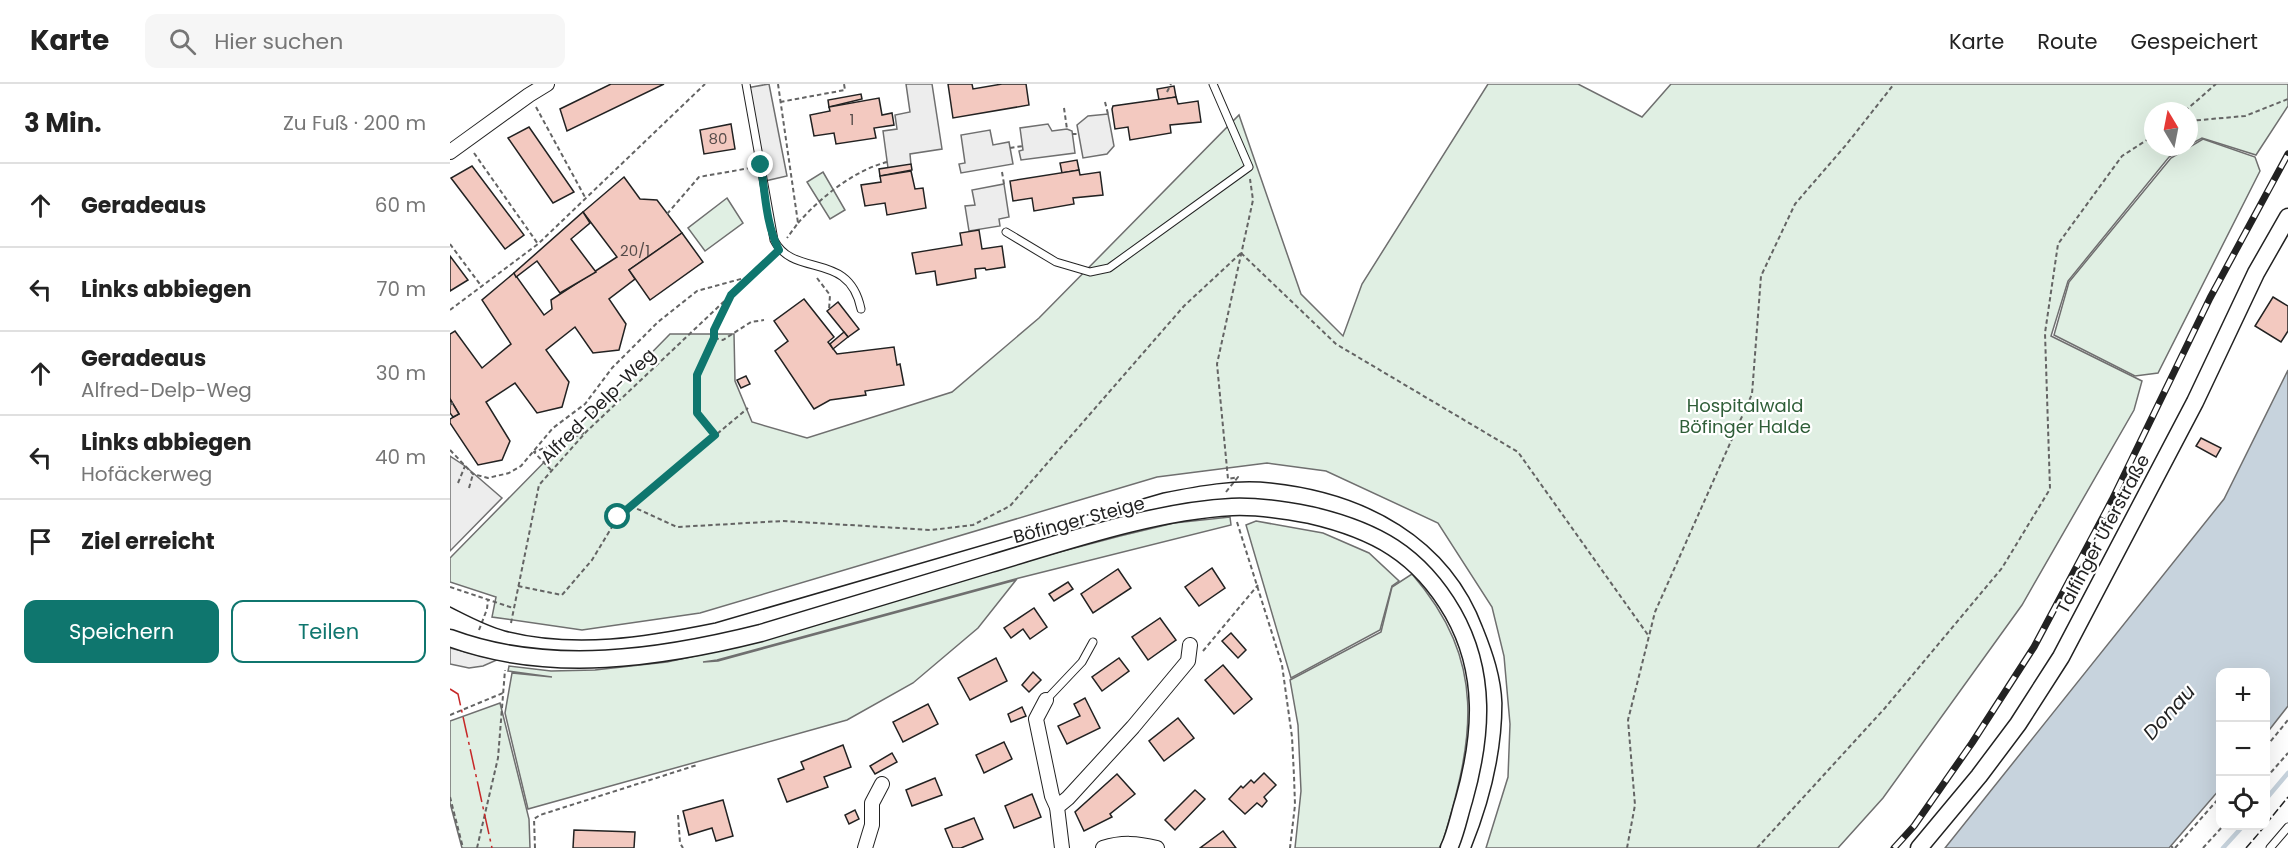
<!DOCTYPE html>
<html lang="de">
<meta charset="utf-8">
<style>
:root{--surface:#fff;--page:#f6f6f6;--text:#222;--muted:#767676;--line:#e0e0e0;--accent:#0f766e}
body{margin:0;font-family:Poppins,sans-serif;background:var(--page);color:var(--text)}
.controls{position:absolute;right:18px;bottom:18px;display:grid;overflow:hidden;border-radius:12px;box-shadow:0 6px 24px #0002}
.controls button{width:54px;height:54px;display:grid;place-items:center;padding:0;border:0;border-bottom:2px solid var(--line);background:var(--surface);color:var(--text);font:30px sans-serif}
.compass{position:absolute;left:1694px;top:18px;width:54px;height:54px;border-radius:50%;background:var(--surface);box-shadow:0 6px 24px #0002;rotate:350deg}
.stop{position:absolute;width:18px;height:18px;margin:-14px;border:4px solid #0f766e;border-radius:50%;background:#fff}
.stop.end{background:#0f766e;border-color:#fff;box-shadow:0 2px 6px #0008}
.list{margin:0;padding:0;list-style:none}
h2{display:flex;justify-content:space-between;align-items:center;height:78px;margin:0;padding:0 24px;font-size:26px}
h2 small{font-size:20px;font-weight:400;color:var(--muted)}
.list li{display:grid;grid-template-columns:39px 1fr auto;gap:18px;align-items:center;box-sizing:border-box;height:84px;padding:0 24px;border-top:2px solid var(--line)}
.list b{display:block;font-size:22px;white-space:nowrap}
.list p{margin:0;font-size:20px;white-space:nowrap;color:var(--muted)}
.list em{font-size:20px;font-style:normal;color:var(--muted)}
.actions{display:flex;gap:12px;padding:18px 24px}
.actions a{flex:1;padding:14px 0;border:2px solid var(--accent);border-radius:12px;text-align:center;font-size:21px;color:var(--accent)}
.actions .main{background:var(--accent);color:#fff}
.icon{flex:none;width:33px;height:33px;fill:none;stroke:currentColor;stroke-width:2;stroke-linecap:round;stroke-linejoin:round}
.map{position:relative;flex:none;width:1838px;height:764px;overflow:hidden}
header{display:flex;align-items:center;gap:36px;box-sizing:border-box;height:84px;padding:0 30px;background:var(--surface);border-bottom:2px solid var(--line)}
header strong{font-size:28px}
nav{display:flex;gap:33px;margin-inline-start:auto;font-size:21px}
.search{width:420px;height:54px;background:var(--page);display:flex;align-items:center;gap:15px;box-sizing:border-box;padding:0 21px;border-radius:12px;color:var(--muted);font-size:22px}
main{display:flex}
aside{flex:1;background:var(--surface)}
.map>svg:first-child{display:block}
.green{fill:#e0efe3;stroke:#6f6f6f;stroke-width:1.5}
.parking{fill:#ededed;stroke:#6f6f6f;stroke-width:1.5}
.water{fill:#c7d3dd;stroke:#6f6f6f;stroke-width:1.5}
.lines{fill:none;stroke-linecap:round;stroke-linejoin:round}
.stream{stroke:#c7d3dd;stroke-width:4.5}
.building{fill:#f3c9c0;stroke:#222;stroke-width:1.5}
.service-casing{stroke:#222;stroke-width:9}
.minor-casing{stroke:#222;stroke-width:16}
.tertiary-casing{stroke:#222;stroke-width:19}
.path{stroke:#646464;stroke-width:2;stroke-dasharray:4.5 3;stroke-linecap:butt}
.service{stroke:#fff;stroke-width:7}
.minor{stroke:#fff;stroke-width:14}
.tertiary{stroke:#fff;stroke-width:16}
.tram{stroke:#222;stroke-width:1.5}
.rail-casing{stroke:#222;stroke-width:7}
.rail{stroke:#fff;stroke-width:4.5;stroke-dasharray:14;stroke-linecap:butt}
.fence{stroke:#222;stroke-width:1.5;stroke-dasharray:8 3;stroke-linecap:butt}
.power{stroke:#c62828;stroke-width:1.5;stroke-dasharray:21 4.5 3 4.5;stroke-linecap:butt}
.route{stroke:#0f766e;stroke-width:8}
.labels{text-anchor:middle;stroke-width:4.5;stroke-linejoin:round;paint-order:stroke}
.number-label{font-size:15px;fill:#564c4a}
.street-label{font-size:18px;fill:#222;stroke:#fff}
.park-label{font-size:18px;fill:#2f5e38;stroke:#fff}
.water-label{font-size:20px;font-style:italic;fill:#222;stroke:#fff}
</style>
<header>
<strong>Karte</strong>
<div class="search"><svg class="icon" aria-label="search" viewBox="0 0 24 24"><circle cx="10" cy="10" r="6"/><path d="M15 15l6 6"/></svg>Hier suchen</div>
<nav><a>Karte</a><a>Route</a><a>Gespeichert</a></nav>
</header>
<main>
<aside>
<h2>3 Min.<small>Zu Fuß · 200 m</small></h2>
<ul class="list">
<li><svg class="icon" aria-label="ahead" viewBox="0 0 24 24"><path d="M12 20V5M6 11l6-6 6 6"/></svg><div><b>Geradeaus</b></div><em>60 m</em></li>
<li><svg class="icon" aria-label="left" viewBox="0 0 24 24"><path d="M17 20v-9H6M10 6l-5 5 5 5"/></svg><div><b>Links abbiegen</b></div><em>70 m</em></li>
<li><svg class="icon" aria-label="ahead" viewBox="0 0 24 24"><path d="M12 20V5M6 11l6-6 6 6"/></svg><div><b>Geradeaus</b><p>Alfred-Delp-Weg</p></div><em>30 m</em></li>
<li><svg class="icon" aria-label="left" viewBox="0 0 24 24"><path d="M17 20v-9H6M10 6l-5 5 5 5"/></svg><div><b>Links abbiegen</b><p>Hofäckerweg</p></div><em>40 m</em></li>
<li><svg class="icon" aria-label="arrive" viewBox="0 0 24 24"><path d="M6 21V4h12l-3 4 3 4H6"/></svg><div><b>Ziel erreicht</b></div></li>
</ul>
<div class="actions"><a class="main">Speichern</a><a>Teilen</a></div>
</aside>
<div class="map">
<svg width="1838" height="764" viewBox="0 0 1838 764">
<rect width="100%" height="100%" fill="#fff"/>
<g class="green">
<path d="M1038,0H1128L1192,33L1221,0H1838V22L1806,71L1752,54L1739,61V27H1703V63H1736L1719,73L1618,197L1601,252L1692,297L1684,326L1572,521L1433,714L1388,764H1036L1058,693L1060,640L1054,572L1042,523L988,439L876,387L817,379L707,393L250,529L132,546L42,533L46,513L0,498V474L220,250H284L285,297L302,338L357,354L502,308L589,234L789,31L851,210L893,252L912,200Z"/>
<path d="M1753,55L1805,73L1810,87L1708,289L1685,292L1604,251L1619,198L1721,74Z"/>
<path d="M373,88L395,126L380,135L357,98Z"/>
<path d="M277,114L293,139L255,167L238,144Z"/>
<path d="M780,433L781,441L569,494L267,576L253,578L268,577L566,496L528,544L463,599L397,636L78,725L55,629L62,589L102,593L58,587L59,582L101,587L145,586L217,578L273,566L579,476L670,452L724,439Z"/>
<path d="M806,437L873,449L919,469L949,497L942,502L930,546L841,594L796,441Z"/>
<path d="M962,490C1038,578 1024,654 993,757L989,764H845L851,707L848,641L840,596L931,548L942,503Z"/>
<path d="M50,619L79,735L80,764H12L0,719V637Z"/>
</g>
<g class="parking">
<path d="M319,0L337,92L315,97L296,4Z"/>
<path d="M456,0H482L492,65L460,70L461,81L438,84L433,47L447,45L445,31L460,28Z"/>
<path d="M658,30L664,62L657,70L633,74L627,41L638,32Z"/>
<path d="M598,40L602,47L617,45L622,47L625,69L571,76L569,67L573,66L570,44Z"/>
<path d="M540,46L543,61L559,58L563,80L511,89L509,80L515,79L511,51Z"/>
<path d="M554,100L559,133L549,135L550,142L519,147L515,122L525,121L522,106Z"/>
<path d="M0,372L15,382L52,414L0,467Z"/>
<path d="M0,564L39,574L49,575L33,582L19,584L0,580Z"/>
</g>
<path class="water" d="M1838,286V622L1816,650V588H1770V705L1719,764H1495L1774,415Z"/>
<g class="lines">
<g class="stream">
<path d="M1816,715L1838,689"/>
<path d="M1773,764L1793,742"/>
</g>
</g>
<g class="building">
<path d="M161,0H214L117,47L110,25Z"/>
<path d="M498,0H522L523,5L552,0H576L579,21L503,34Z"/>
<path d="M724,2L726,13L709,16L707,5Z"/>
<path d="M411,10L412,15L379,23L378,16Z"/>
<path d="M726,13L728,20L748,17L751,38L720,41L721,49L680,56L678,43L665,45L662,25L663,22Z"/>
<path d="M429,14L432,31L442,29L444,41L424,44L426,54L386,60L384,49L364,52L360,31L380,27L379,23Z"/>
<path d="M281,40L285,65L254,70L250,46Z"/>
<path d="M79,43L124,108L103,119L58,54Z"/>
<path d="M627,76L629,86L612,89L610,79Z"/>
<path d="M461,80L462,86L430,92L429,85Z"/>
<path d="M22,82L74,151L55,165L1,94Z"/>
<path d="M629,86L630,91L650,88L653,111L623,114L624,120L584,127L582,114L563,117L560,97Z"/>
<path d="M461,87L465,105L473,104L476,124L437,131L435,119L415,122L411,101L431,98L430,92Z"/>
<path d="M174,93L190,115L207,116L232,149L179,186L185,195L159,215L176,240L169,266L143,269L125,243L96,266L119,298L112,323L87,329L65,299L36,318L60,357L52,376L28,381L0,339V335L9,330L0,315V250L5,247L32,284L61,260L32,216L64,189L94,231L102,225L101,216L167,173L133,128Z"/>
<path d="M133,128L140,139L121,155L146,188L110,209L87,177L66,193L64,189Z"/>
<path d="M529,146L532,165L552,162L555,183L536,186L535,184L525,185L526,194L487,201L485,187L466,190L462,169L512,161L510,149Z"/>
<path d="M232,149L253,178L200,216L179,186Z"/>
<path d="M0,172L18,196L0,207Z"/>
<path d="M1823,213L1838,222V247L1831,258L1805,242Z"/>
<path d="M354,215L384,253L378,258L387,270L444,263L447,281L450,280L454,301L415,307L416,311L380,316L364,325L325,267L338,257L324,237Z"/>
<path d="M388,218L409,245L398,253L377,227Z"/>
<path d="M394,248L398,253L383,265L380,260Z"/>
<path d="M296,292L300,300L291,304L287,296Z"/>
<path d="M0,315L9,330L3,333L0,329Z"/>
<path d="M1751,354L1771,364L1766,373L1746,362Z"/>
<path d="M762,484L775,504L749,522L735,503Z"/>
<path d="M668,485L681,504L643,529L631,510Z"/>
<path d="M618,498L623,505L604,517L599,510Z"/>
<path d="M584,524L597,543L580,555L573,545L561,554L554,544Z"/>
<path d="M710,534L726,556L698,576L682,553Z"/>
<path d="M781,549L796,566L788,574L772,557Z"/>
<path d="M546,574L557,597L520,616L508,594Z"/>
<path d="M669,574L679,587L652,607L642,593Z"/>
<path d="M773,581L802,615L784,630L755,596Z"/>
<path d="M583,588L591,596L579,608L572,601Z"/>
<path d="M635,614L650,644L617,660L608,642L630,632L624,620Z"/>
<path d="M478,620L488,640L453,658L443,638Z"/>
<path d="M572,623L576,632L561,638L558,630Z"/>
<path d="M728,634L744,654L714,677L699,657Z"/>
<path d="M554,658L562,675L534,689L526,671Z"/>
<path d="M393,661L401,683L374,693L378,703L337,718L328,695L354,685L351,678Z"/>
<path d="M442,669L447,678L425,690L420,682Z"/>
<path d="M814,689L826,701L814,713L817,717L812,723L807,719L795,730L779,715L791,702L793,704L801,696L804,699Z"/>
<path d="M667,690L685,710L660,730L662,733L634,747L625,728Z"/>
<path d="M485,694L492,711L462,722L456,706Z"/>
<path d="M745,706L755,715L725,746L715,736Z"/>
<path d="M582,710L591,733L564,744L555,722Z"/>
<path d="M273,716L283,752L266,757L262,744L239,751L233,727Z"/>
<path d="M405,726L409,735L399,740L395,731Z"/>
<path d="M524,734L533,755L511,764H503L495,745Z"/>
<path d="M124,746L185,748L184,764H123Z"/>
<path d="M773,747L786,764H750Z"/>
</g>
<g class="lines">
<g class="service-casing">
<g id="service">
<path d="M296,0L324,156C344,195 399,166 411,225"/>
<path d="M556,148L606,178L640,188L659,184L799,83L763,0"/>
<path d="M596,616L632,578L643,558"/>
<path d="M1820,764L1838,743"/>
</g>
</g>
<g class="minor-casing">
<g id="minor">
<path d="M0,68L79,11L97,0"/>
<path d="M596,616L586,635L602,712L607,723"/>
<path d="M415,764L422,741V719L432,700"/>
<path d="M612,764L607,723L618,714L683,643L738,577L740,561"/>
<path d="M653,764C672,758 687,759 707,764"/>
</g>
</g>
<g class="tertiary-casing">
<g id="tertiary">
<path d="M0,554C100,591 211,574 311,549C388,526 464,503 540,480C614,458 704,427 782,423C808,422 835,426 860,431C925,446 969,470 1003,529C1037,589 1032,652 1014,716C1009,732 1006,749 999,764"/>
<path d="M1469,764L1529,692L1568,640L1611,573L1745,318L1806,189L1838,133"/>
</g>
</g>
<g class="path">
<path d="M328,0L348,139L337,154"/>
<path d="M717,8L721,0"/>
<path d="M330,18L395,6L394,0"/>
<path d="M655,18L658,30"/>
<path d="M86,23L136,115"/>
<path d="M614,24L617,45"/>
<path d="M1735,27L1766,0"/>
<path d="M1739,37L1795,32L1838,15"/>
<path d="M622,50H629"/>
<path d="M560,64L573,62"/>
<path d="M24,69L88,160"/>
<path d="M552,88L554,100"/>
<path d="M217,130L249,93L300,84"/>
<path d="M348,139C371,113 403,87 437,78"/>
<path d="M0,160L32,203"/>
<path d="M791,169L886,260L1068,368L1198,551"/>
<path d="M367,194L380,211L379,226"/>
<path d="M280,213L264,246V254L273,256L301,238L314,236"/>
<path d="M0,226L88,160L255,0"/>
<path d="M264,254L247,291V329L265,351"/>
<path d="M0,321L3,319"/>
<path d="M0,366L23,390L38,394L59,389L71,382L103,344L135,320L162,284L208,238L247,207L298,193"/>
<path d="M101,386L84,368L134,349"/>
<path d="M8,399L15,382"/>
<path d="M19,404L23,390"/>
<path d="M776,408L788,393L778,395L767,280L803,116L800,95"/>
<path d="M181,422L298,324"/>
<path d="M787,438L832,581L842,653L844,692L845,721L840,764"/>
<path d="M68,502L112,511L142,476L168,433L181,422L227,443L333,437L481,446L523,441L560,422L734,222L791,169"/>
<path d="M0,503L63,524"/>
<path d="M61,539L89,401L136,348L322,172"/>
<path d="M29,546L37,525L38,515"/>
<path d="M753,567L808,501"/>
<path d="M0,631L53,609"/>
<path d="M1816,663L1838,636"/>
<path d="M1816,694L1838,669"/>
<path d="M0,713L13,764"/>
<path d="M228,731L230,759L233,764"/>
<path d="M1721,762L1723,764"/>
<path d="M27,764L48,674L55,586"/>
<path d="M85,764L84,735L90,731L247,681"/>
<path d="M1177,764L1185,721L1178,636L1205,528L1302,310L1311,192L1345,120L1396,61L1444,0"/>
<path d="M1307,764L1435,624L1552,484L1600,405L1595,249L1608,160L1672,72L1703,52"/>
<path d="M1725,764L1770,713"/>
<path d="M1753,764L1773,742"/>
</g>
<use href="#service" class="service"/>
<use href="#minor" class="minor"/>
<use href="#tertiary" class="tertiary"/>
<path class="tram" d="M0,523C18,532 36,542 55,547C125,565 196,553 265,539L713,409C748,402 785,395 821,399C915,409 999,453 1033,544C1043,569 1051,593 1052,619C1052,670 1040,717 1021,764"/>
<g class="rail-casing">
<path id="rail" d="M1444,764L1464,742L1522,659L1584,563L1662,416L1760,214L1838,70"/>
</g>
<use href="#rail" class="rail"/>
<g class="fence">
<path d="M1816,740L1838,713"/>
<path d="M1796,764L1815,742"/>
</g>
<path class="power" d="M0,605L8,610L42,764"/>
</g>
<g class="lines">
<path class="route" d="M168,433L265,351L247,329V291L264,254V246L281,211L329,166C316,141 315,109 311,81"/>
</g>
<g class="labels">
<g class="number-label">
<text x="402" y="41">1</text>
<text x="268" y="60">80</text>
<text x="185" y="172">20/1</text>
</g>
<g class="street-label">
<text transform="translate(148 322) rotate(-45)" y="6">Alfred-Delp-Weg</text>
<text transform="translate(629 436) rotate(-15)" y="6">Böfinger Steige</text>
<text transform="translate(1653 450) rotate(-62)" y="6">Talfinger Uferstraße</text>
</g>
<g class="park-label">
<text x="1295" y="328">Hospitalwald<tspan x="1295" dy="21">Böfinger Halde</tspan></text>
</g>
<g class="water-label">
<text transform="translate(1719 628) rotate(-48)" y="7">Donau</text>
</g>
</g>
</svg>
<div class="controls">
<button>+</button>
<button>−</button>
<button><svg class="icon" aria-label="locate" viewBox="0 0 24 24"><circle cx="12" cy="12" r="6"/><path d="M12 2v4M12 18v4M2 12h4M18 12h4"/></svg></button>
</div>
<svg class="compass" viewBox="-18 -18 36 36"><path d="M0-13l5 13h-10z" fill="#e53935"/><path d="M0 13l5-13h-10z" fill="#767676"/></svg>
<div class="stop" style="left:168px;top:433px"></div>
<div class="stop end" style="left:311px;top:81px"></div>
</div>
</main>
